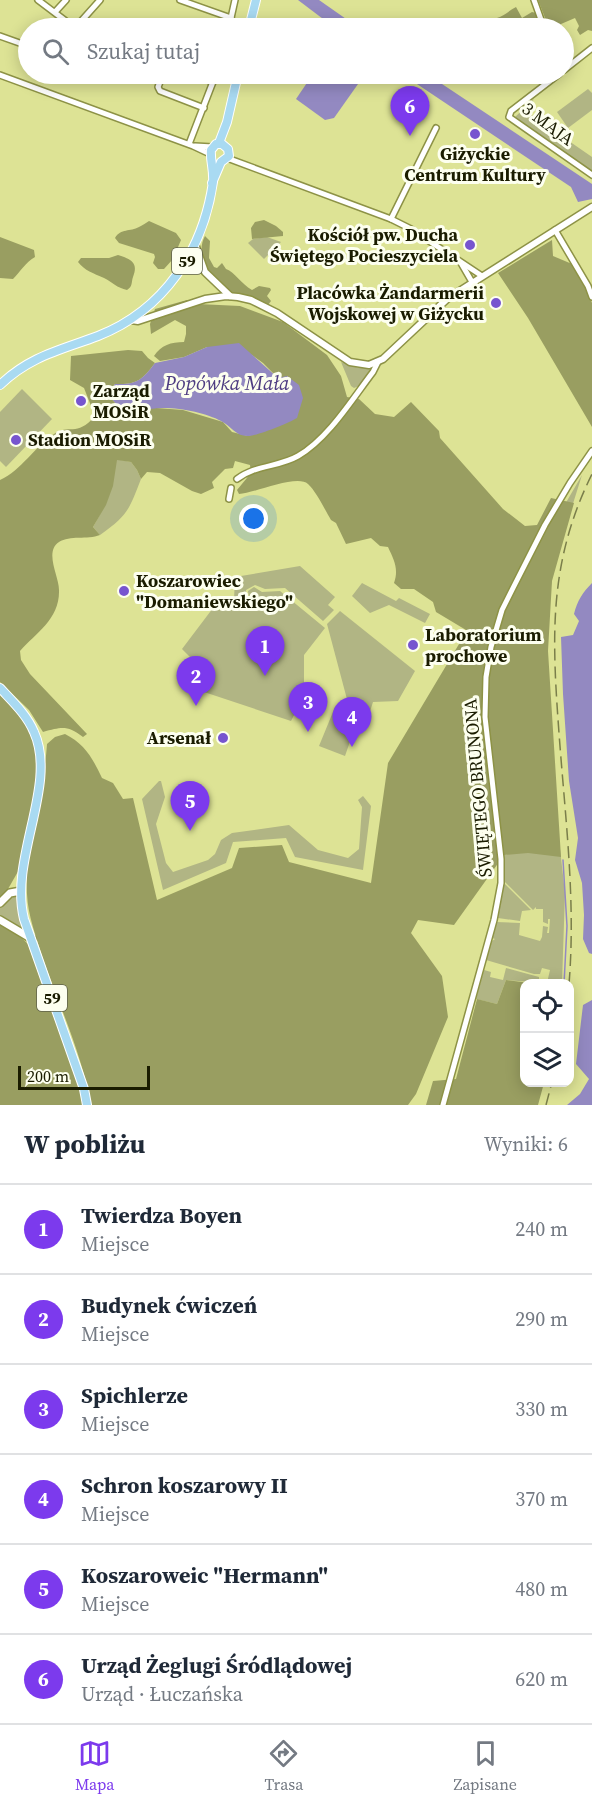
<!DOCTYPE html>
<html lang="pl">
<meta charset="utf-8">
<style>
:root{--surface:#fff;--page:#f6f6f7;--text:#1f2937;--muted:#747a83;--line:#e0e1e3;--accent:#7c3aed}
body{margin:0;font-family:"Source Serif 4",serif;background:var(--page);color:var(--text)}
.controls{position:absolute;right:18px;bottom:18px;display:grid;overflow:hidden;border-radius:12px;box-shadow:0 3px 15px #0003}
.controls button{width:54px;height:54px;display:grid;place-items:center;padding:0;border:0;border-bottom:2px solid var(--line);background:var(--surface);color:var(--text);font:30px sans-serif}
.scale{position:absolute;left:18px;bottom:15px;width:132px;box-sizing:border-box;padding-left:6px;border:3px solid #1a1c00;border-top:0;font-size:16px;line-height:21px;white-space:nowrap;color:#1a1c00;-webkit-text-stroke:4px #fdffef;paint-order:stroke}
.you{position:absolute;left:254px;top:519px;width:21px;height:21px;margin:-15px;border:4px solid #fff;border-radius:50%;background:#1a73e8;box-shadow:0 0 0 9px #1a73e833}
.badge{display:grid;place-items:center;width:39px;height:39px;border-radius:50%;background:var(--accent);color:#fff;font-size:20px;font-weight:700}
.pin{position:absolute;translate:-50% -50px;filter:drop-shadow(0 2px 3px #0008)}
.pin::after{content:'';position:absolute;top:32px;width:21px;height:18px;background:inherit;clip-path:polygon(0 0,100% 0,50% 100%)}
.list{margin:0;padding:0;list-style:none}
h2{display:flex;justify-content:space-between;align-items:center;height:78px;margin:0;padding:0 24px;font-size:26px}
h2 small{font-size:20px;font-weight:400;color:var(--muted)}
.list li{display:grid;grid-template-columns:39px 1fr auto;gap:18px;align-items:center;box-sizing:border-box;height:90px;padding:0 24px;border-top:2px solid var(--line)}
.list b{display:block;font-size:22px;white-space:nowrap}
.list p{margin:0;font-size:20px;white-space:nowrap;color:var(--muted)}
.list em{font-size:20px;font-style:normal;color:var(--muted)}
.icon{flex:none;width:33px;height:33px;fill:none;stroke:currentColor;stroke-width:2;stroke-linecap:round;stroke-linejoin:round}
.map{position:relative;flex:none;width:592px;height:1105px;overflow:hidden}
.search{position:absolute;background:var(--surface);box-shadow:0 3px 15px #0003;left:18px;right:18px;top:18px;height:66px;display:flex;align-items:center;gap:15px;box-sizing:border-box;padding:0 21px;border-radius:33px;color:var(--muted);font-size:22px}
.sheet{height:618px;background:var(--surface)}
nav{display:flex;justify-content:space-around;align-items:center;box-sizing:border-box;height:84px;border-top:2px solid var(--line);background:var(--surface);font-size:16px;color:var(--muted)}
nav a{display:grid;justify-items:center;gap:3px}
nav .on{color:var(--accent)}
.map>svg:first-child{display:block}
.green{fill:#b1b584}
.forest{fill:#999e61}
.water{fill:#9389c1}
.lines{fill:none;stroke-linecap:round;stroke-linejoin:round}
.stream{stroke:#9389c1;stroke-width:1.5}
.minor-casing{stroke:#8d9246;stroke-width:8}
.tertiary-casing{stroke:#8d9246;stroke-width:9}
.secondary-casing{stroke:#8d9246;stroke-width:10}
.primary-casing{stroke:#fff;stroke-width:10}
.minor{stroke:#fff;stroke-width:5}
.tertiary{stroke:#fff;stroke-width:6}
.secondary{stroke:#fff;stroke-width:7}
.primary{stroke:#a9daf2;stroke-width:8}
.rail{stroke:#7a7e4a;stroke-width:1.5;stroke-dasharray:12 6;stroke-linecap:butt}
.poi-dot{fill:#7755cf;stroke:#fdffef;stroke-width:2}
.labels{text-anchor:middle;stroke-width:6;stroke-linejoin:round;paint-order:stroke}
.shield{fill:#fdffef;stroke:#5e6048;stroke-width:1.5}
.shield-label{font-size:16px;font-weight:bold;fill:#1a1c00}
.street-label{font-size:18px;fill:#1a1c00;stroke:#fdffef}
.poi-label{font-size:18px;font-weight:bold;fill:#1a1c00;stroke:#fdffef;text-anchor:start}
.water-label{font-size:20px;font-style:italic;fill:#4e3c82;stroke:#fdffef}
</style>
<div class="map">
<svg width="592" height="1105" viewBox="0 0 592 1105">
<rect width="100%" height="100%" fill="#dde395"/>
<g class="green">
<path d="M588,89L592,93V110L568,128L557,112Z"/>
<path d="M534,99L527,112L592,157V172L514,118Z"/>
<path d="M267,237L281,242L264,259L248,243L253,239Z"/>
<path d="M341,362L359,368H372L359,386L354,388L351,386Z"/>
<path d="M22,389L52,419L6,467L0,461V412Z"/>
<path d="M116,459L131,462L137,470L141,479C129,510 128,515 100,535L93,527C107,503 113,487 116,459Z"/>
<path d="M582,475L554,564L547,614V735L565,893L562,983H547L550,970L542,968L540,974H534L486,960L492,941L495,939L492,938L496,922L520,923L519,935L540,941L542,937L543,926L548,927L547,933H549L550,919H548V924L543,922V909H536V907L533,910L504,881V855H507L546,537Z"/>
<path d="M300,566L335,597L328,605L334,610L323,621L285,588L265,589L255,585L246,590V596L234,600L235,577Z"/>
<path d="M362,583L396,601L399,598L430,614L425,623L389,605L370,613L352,596Z"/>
<path d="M254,587L262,592L280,591L325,628L304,655V712L296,711L291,721L189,687L182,677L193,660L182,649L213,608H228L249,598L248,591Z"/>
<path d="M340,611L415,671L398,701L373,702L367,721H357L345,756L319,746L335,707L348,703L327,624Z"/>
<path d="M159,781H161L165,797L156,824L166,863L173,872L208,860L215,854L221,840L232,833L289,825L318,850L348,858L359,849L362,807L358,800L363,796L371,806L363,870L295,857L286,838L233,842L226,863L163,890L142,799Z"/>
<path d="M504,883L531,910L522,911L520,921L498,918Z"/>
<path d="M16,896L23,923L22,927H19L0,917V906L8,899Z"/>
<path d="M506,968L539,977V982L546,983L506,980L497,1004L476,999L484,970L491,972L490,977L503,980Z"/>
</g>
<g class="forest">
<path d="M538,0H592V31L588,30L580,35L577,30L579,26L575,18L561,24V28H549Z"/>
<path d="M516,7L522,18L532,12L536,13L542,28H470C479,12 485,22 497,18C504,16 510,10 516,7Z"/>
<path d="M264,220L276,226L283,232V236L252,239L251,228L255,222Z"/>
<path d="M149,221L176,233L181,240L173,259L164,269H158L153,263L155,257L154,254L119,243L115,238C121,228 130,232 139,227C143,225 146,223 149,221Z"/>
<path d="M205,236L210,241L209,258L214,267L217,268L222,263L226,269C235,272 241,284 252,290L259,286L270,288L271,290L267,296L271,301L268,305C259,303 251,296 242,294C234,292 241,297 232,294C211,285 194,255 205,236Z"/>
<path d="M0,237L34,250L35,257C25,263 21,271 13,279L0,278Z"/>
<path d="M552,240L553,256L572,264L587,289L592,303V427L528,318L498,273Z"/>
<path d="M118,255C131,259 139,263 133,277C131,283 133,286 127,290C117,288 112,282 104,278C93,273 85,271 78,262L81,258H109Z"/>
<path d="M187,300L198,304L240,306L283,322L327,355L341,376L347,397L359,399L375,414L394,417L411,402L439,431L440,438L503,509L525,526L537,525L551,498L574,503L552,581L548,651L561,857L528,853L504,855L454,925L418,920L411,933L442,976L448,1017L416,1094L408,1105H91C82,1054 59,1005 42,956C36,936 28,916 27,894C24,846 44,793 47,744L55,737L65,734C85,744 93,759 102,778L113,783L123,799L133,798L157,900L232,868L239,848L282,845L289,862L371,883L388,763L462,639L471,633L436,612L433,602L414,589H401L394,583C399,569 394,560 388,547L380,546L371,538L346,544L336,523L331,520C325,510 316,491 308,484C297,474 255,493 239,494L237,490L251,473L250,465L235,461L233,468L225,469L212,482L214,488L201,494L192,491L160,473L147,472L141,479L137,470L131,462L117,460L113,486L106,505L93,527L100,535C87,540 70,535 59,542C44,552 59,576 59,590C60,619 36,633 20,651L21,660L30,674L87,734L83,737C67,725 62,727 43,732L29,710L0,682V480C22,470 34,447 54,434C69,423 76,438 95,416L84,388L70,380L71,356L128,350L142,351L148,358L155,363C142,380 137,385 115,384L110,391V397L117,405L183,410L223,422L232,432L248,436L268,429L278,378L263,363L252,355L207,347L184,357L160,361L154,356C161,345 171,342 184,342L186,334V326L175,320L151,334L150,324L155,309Z"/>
<path d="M0,694L23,720L31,733L38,754L37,782L20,868L8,889L0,898Z"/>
<path d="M0,923L10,927L28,944L80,1090L83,1105H0Z"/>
<path d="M506,980L530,983L524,984V1082L544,1083L538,1105H426L433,1081L456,1079L477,999L497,1004Z"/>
</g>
<g class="water">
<path d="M298,0H319L359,28H335Z"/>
<path d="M313,74H358L363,77L334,118L325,120L296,99Z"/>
<path d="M402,74H427L592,184V199L578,202L571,187Z"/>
<path d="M239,343L278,378L287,376L299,385L303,398L297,418C289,423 259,435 249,436C236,437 231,426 221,421C202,411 160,403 140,412L117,405L110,397V391L115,384C137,385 142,380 155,363L184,357L207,347Z"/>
<path d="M592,583V954L589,953L583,939L584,915L582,883L575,860L578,838L569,781L563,694L561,637L573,635L579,621L574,614C577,601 583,592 592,583Z"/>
<path d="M592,1000V1105H567L580,1094L589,1079L576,1064L583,1005Z"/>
</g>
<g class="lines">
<path class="stream" d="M563,860L567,926L564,984"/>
<g class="minor-casing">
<g id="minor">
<path d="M38,0L75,28"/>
<path d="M180,0L231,18"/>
<path d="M534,0L544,28"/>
<path d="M55,12L66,0"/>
<path d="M75,28L100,0"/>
<path d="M232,28L233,24L231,18L235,0"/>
<path d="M0,36L28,46"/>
<path d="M564,70L592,48"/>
<path d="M163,74L158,87L160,91L204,108"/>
<path d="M190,74L213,82"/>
<path d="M559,74L511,111L509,117L592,175"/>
<path d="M0,75L193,146L210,154"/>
<path d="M189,144L216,74"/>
<path d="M195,146L213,147"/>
<path d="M227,158L391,219L411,229L482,276"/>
<path d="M391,219L436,128"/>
<path d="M555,230L588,286L592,297"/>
<path d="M461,263L472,282"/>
<path d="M237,479C255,465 279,467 298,456C328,439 353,398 373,372L378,362"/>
<path d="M229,499L231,488"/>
<path d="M443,1105L494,920L501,883V859L485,717L486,677L491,647L502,610L513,588L545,525L570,483L592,451"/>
</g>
</g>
<g class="tertiary-casing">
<g id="tertiary">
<path d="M195,244L205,272L230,296"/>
<path d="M131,320L138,321L205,299L226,296L238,297L251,300L277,313L350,362L369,365L383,359L447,299L592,207"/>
</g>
</g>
<g class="secondary-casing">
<g id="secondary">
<path d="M0,903L10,893L21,891"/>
<path d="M0,920L32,939"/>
</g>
</g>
<g class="primary-casing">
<g id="primary">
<path d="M249,28L256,0"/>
<path d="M219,143L227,122L238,74"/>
<path d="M0,385C30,356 61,350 98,336C164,310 203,251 213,182C214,169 210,161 211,150L216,144H222L228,149L229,156L221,162L212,183"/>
<path d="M0,688C13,702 27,715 34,732C58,785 9,858 24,919L84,1089L87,1105"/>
</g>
</g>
<use href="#minor" class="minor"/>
<use href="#tertiary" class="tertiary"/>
<use href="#secondary" class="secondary"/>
<use href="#primary" class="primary"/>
<g class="rail">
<path d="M569,984C576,900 565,816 559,733C552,638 548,563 592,474"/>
<path d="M546,1105L552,1082"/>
</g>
</g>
<g class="poi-dot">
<circle cx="475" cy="134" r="6"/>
<circle cx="470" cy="245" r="6"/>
<circle cx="496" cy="303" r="6"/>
<circle cx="81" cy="401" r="6"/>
<circle cx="16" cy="440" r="6"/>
<circle cx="124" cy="591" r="6"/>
<circle cx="413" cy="645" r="6"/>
<circle cx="223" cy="738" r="6"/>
</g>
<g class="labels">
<g class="shield">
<rect x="172" y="248" width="30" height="26" rx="4.5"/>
<rect x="37" y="985" width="30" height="26" rx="4.5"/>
</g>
<g class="shield-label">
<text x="187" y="267">59</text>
<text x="52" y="1004">59</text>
</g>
<g class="street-label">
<text transform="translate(548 124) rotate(37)" y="6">3 MAJA</text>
<text transform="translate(478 788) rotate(-95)" y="6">ŚWIĘTEGO BRUNONA</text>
</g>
<g class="poi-label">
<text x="475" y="160" text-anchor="middle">Giżyckie<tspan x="475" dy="21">Centrum Kultury</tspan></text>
<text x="458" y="241" text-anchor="end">Kościół pw. Ducha<tspan x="458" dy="21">Świętego Pocieszyciela</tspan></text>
<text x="484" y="299" text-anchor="end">Placówka Żandarmerii<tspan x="484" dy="21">Wojskowej w Giżycku</tspan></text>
<text x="93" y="397">Zarząd<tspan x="93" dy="21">MOSiR</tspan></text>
<text x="28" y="446">Stadion MOSiR</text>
<text x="136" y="587">Koszarowiec<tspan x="136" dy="21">"Domaniewskiego"</tspan></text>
<text x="425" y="641">Laboratorium<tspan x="425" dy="21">prochowe</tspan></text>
<text x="211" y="744" text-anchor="end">Arsenał</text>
</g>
<g class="water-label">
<text x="227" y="390">Popówka Mała</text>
</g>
</g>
</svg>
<div class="controls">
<button><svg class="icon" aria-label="locate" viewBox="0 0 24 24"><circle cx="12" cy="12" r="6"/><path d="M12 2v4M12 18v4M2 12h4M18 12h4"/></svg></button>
<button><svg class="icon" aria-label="layers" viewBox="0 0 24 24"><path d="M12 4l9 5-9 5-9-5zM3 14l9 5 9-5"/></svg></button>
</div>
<div class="scale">200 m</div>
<div class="you"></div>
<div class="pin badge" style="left:265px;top:676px">1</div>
<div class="pin badge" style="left:196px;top:706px">2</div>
<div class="pin badge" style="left:308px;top:732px">3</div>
<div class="pin badge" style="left:352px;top:747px">4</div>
<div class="pin badge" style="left:190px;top:831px">5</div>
<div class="pin badge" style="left:410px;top:136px">6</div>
<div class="search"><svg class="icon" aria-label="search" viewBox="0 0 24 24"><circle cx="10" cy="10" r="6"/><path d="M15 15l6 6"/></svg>Szukaj tutaj</div>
</div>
<section class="sheet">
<h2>W pobliżu<small>Wyniki: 6</small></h2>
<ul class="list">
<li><span class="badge">1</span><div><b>Twierdza Boyen</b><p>Miejsce</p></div><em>240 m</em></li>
<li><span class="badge">2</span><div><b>Budynek ćwiczeń</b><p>Miejsce</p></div><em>290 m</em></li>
<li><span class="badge">3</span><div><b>Spichlerze</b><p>Miejsce</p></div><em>330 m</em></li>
<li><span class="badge">4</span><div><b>Schron koszarowy II</b><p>Miejsce</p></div><em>370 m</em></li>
<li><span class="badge">5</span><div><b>Koszaroweic &quot;Hermann&quot;</b><p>Miejsce</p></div><em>480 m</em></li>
<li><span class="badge">6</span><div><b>Urząd Żeglugi Śródlądowej</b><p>Urząd · Łuczańska</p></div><em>620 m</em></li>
</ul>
</section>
<nav>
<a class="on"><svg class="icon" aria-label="map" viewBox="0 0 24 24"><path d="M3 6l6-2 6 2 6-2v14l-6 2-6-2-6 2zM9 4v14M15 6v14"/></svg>Mapa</a>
<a><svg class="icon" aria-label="directions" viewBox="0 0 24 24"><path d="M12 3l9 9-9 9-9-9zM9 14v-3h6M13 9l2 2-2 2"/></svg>Trasa</a>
<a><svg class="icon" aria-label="saved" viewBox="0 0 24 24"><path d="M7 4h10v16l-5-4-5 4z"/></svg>Zapisane</a>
</nav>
